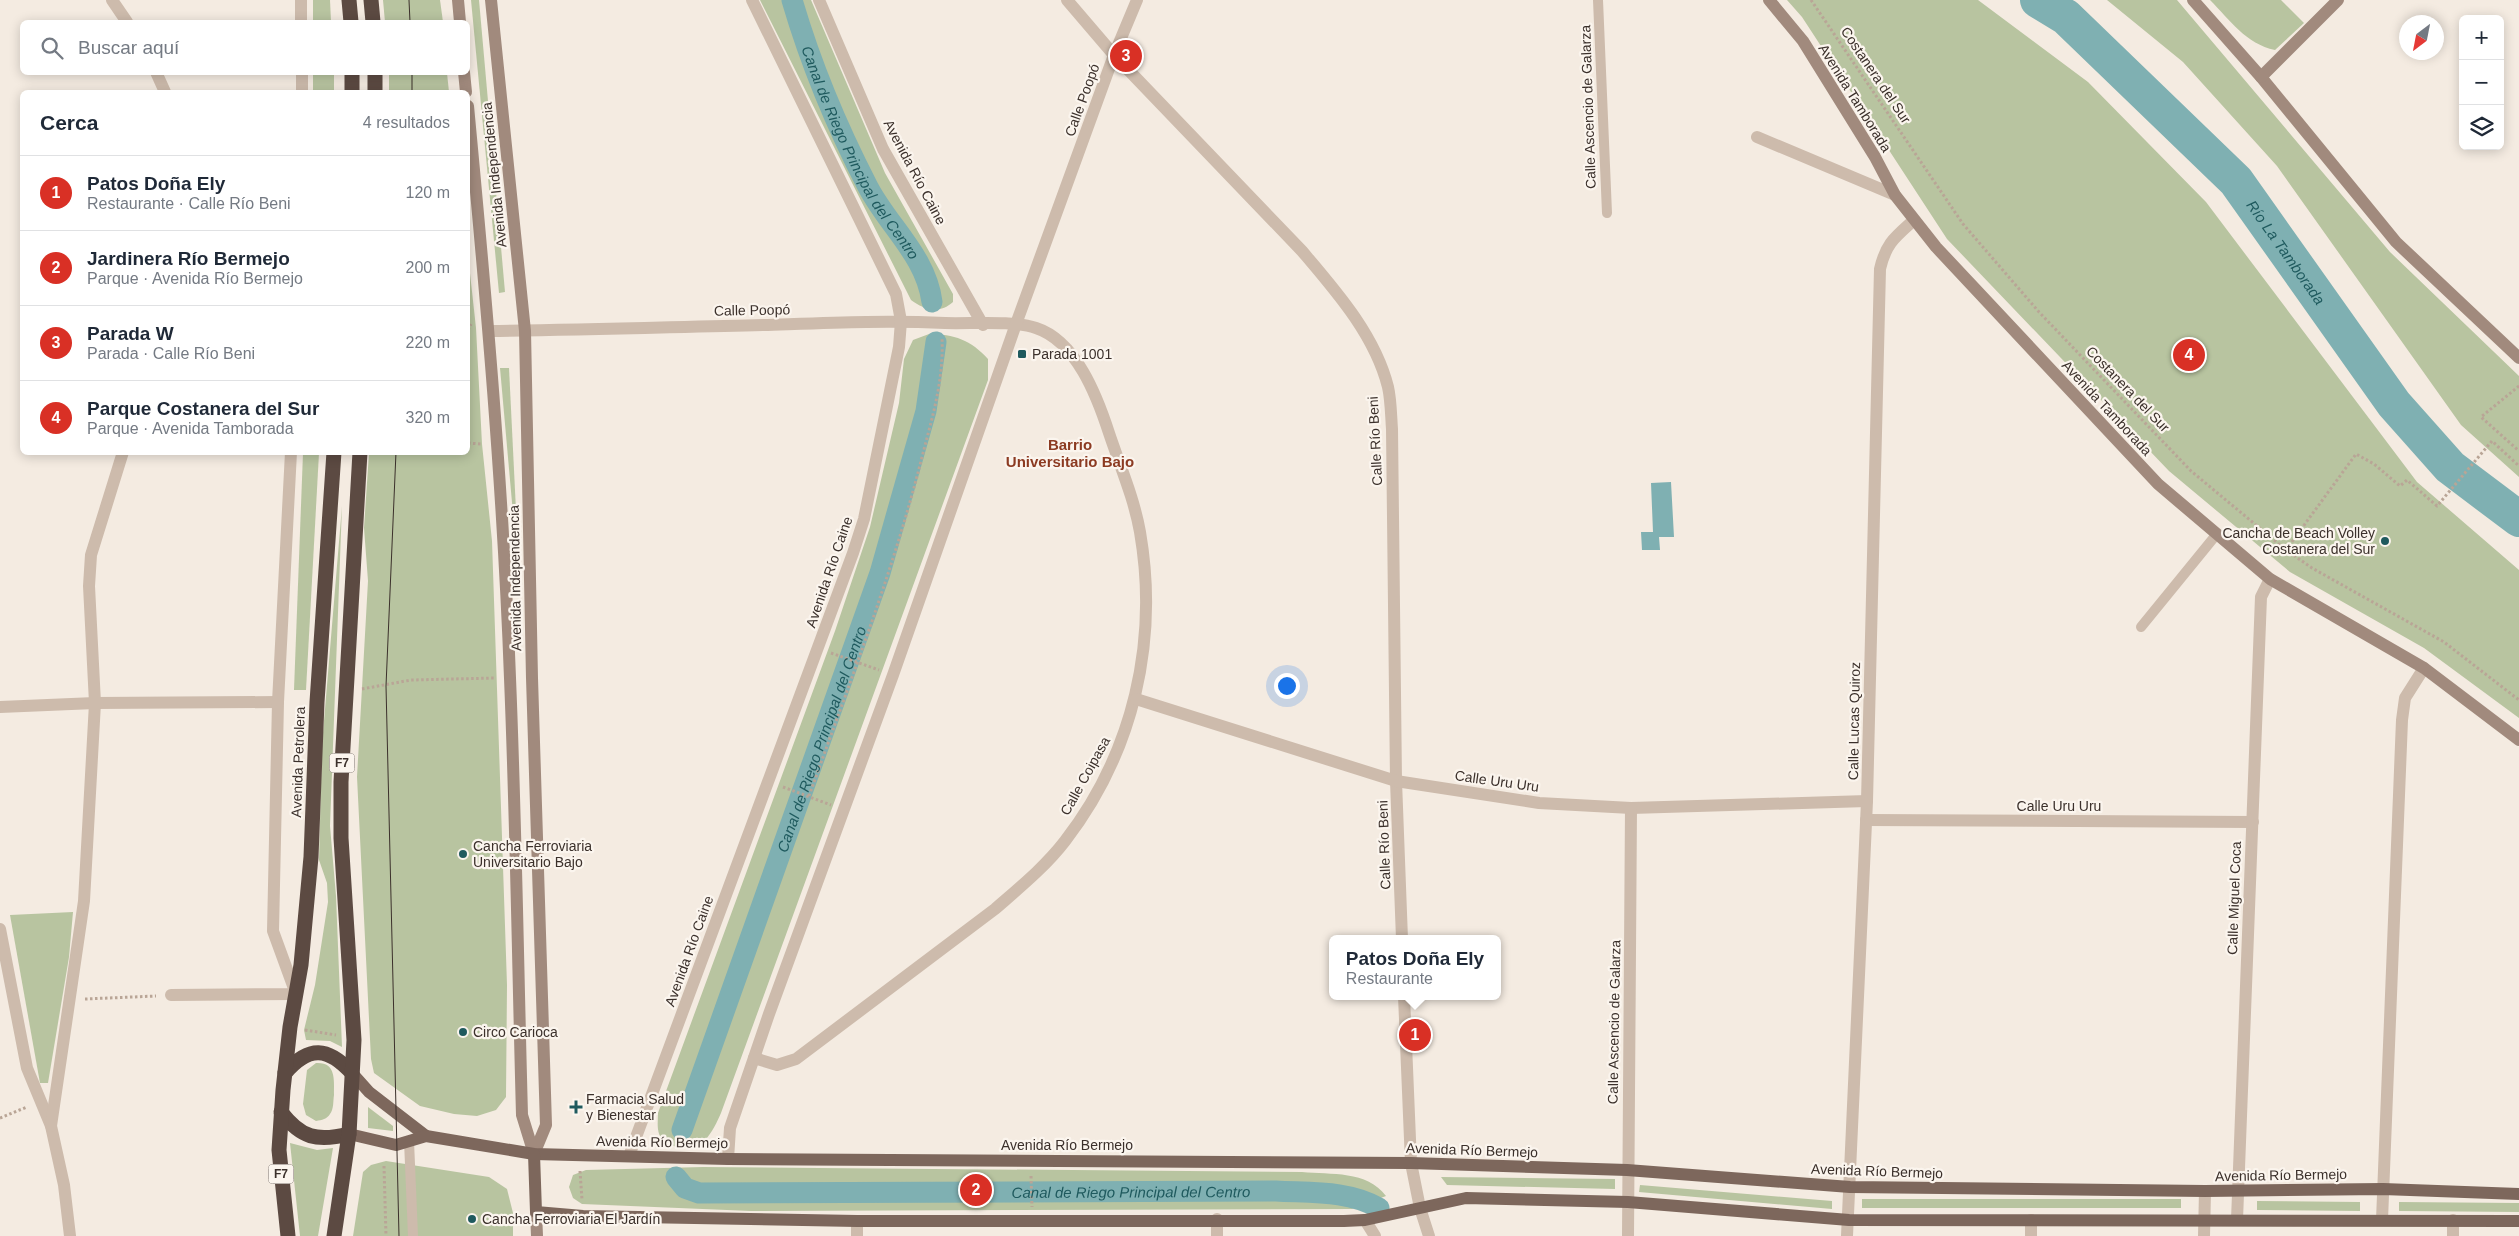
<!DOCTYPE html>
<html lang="es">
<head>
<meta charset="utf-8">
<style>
  :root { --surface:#fff; --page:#f6f6f7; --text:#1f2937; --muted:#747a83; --line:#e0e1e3; --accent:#d93025 }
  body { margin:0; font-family:Helvetica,sans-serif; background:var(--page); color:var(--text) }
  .controls { position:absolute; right:15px; top:15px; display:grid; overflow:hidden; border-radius:8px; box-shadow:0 2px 12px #0003 }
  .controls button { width:45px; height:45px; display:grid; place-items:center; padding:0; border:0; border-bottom:1px solid var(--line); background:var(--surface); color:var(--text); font:25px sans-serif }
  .compass { position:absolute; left:2399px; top:15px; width:45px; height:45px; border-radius:50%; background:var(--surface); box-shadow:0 2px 12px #0003; rotate:212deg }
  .you { position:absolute; left:1286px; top:685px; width:18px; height:18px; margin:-12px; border:4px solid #fff; border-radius:50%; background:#1a73e8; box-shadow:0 0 0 8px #1a73e833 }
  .badge { display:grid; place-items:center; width:32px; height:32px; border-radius:50%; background:var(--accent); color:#fff; font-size:16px; font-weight:700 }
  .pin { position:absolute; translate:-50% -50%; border:2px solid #fff; box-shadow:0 1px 5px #0006 }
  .popup { position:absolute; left:1329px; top:935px; width:172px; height:65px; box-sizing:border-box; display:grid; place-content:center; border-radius:8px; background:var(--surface); filter:drop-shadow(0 1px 4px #0005); font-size:16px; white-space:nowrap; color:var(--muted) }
  .popup b { font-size:19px; color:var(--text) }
  .popup::after { content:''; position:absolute; left:50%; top:100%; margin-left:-10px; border:10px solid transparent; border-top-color:var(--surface) }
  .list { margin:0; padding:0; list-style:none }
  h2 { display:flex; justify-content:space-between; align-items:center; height:65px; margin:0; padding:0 20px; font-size:21px }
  h2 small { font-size:16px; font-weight:400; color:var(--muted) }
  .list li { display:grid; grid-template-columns:32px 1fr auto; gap:15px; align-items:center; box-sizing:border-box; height:75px; padding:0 20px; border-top:1px solid var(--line) }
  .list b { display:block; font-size:19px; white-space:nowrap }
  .list p { margin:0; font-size:16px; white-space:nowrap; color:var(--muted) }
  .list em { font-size:16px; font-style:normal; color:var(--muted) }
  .icon { flex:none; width:28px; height:28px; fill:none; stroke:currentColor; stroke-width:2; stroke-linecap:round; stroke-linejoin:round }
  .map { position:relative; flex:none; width:2519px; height:1236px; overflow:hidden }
  .search { position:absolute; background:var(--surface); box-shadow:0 2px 12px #0003; left:20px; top:20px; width:450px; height:55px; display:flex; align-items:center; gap:12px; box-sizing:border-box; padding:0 18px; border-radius:8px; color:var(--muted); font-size:19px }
  .panel { position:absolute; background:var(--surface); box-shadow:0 2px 12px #0003; left:20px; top:90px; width:450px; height:365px; border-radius:8px }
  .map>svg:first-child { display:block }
  .green { fill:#b8c4a0 }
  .water { fill:#7fb0b2 }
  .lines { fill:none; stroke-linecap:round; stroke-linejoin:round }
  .canal { stroke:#7fb0b2; stroke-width:21 }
  .river { stroke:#7fb0b2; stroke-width:36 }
  .path { stroke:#b9a596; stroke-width:3; stroke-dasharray:2.5 2.5; stroke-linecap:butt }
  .lane { stroke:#cdbbac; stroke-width:10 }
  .street { stroke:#cdbbac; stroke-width:12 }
  .secondary { stroke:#a18a7d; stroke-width:12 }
  .primary { stroke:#7d675c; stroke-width:12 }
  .highway { stroke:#5c4a42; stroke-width:15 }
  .tram { stroke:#3b302b; stroke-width:1 }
  .poi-dot { fill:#1f5a5e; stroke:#fbf5ee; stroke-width:2 }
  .labels { text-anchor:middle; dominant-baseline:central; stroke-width:4.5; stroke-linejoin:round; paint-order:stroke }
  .shield { fill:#fbf5ee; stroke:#756b66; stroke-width:1 }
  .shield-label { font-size:12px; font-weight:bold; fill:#3b302b }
  .street-label { font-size:14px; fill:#3b302b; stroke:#fbf5ee }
  .poi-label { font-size:14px; fill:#3b302b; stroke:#fbf5ee; text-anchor:start }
  .water-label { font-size:15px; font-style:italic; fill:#1f5a5e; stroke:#fbf5ee }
  .neighbourhood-label { font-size:15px; font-weight:bold; fill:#8c3b22; stroke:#fbf5ee }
</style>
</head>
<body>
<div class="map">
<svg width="2519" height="1236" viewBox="0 0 2519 1236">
  <rect width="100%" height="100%" fill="#f4ebe1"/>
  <g class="green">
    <path d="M 313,0 L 330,0 L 331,22 L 313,22 Z"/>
    <path d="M 383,0 L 440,0 L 443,22 L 385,22 Z"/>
    <path d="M 471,0 L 479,0 L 505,292 L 499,293 Z"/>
    <path d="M 760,0 L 811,0 L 885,173 L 953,294 L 953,302 C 940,314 924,310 911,300 Z"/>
    <path d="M 1787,0 L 1978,0 L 2088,82 L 2206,202 L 2417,482 L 2519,570 L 2519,718 L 2424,648 L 2290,572 L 2169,471 L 1947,239 L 1802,17 Z"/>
    <path d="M 2107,0 L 2177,0 L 2390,252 L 2519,376 L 2519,477 L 2461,425 L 2277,166 L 2183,62 Z"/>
    <path d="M 2210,0 L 2281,0 L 2304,23 L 2275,50 C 2246,44 2230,20 2210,0 Z"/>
    <rect x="313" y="73" width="21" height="19"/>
    <path d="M 389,73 L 447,73 L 449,92 L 389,92 Z"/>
    <path d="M 468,255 L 476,328 L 482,444 L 492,541 L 507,985 L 506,1097 L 496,1110 L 477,1116 L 454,1114 L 420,1106 L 374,1073 L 371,1059 L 357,777 L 368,581 L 364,528 L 369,453 L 468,452 Z"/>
    <path d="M 929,334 C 954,334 971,340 988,359 L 988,380 L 721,1113 C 717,1122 712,1133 705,1140 C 695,1150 671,1150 662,1139 C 656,1132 658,1121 658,1113 L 835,631 L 870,527 L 899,403 L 904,359 L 913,340 Z"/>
    <path d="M 500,368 L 509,368 L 520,592 Z"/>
    <path d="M 303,453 L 319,453 L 306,690 L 294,690 Z"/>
    <path d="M 342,506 L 330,826 L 336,896 L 342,1047 L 330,1041 L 306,1040 L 304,1030 L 315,985 L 328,902 L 327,883 L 319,860 L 322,745 Z"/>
    <path d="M 73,912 L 69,957 L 48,1083 L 40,1083 L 10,915 Z"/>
    <path d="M 316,1063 C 336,1062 334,1079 334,1095 C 333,1101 334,1109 330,1114 C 327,1119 322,1120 316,1121 L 306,1115 L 303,1104 L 307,1070 Z"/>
    <path d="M 368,1107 L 393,1126 L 393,1131 L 368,1128 Z"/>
    <path d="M 290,1143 L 317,1150 L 333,1148 L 318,1236 L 300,1236 Z"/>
    <path d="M 386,1161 L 489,1177 L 507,1189 L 513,1213 L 513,1236 L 353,1236 L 363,1172 L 371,1165 Z"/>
    <path d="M 703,1167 L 1302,1172 C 1331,1175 1367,1170 1386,1196 L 1352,1209 L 751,1211 L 582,1204 L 573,1198 L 569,1187 L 573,1175 L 586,1170 Z"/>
    <path d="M 1441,1177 L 1615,1179 L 1615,1189 L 1447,1185 Z"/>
    <path d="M 1640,1185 L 1832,1201 L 1832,1209 L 1639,1192 Z"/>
    <rect x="1862" y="1199" width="319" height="9"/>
    <path d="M 2257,1201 L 2360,1202 L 2360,1211 L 2257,1210 Z"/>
    <path d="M 2399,1202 L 2519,1203 L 2519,1212 L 2399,1211 Z"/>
  </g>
  <path class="water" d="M 1671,482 L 1674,537 L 1659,537 L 1660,550 L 1642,550 L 1641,532 L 1653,532 L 1651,483 Z"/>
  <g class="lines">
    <g class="canal">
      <path id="s1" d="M 792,0 C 811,65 837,127 868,187 C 889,227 926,256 932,302"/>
      <path id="s2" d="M 682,1130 L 880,573 L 926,411 L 936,342"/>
      <path id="s3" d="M 676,1177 L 685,1188 L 699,1193 L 1276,1191 C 1310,1193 1348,1190 1379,1208"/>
    </g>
    <path class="river" id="s4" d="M 2038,0 L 2066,17 L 2236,181 L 2394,404 L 2450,467 L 2519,519"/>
    <g class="path">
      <path d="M 1811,0 L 1963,224 L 2039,312 L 2191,471 L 2286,550 L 2312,568 L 2444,642 L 2519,700"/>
      <path d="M 468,330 L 471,324"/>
      <path d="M 2519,386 L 2481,417 L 2519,451"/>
      <path d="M 468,443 L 481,444"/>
      <path d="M 2286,550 L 2356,454 L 2374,464 L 2400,486 L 2407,480 L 2437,506 L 2492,441 L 2519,466"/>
      <path d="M 831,653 L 879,670"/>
      <path d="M 362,689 L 411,680 L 495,678"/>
      <path d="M 783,787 L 831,805"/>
      <path d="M 809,796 C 848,687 891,578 920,465 C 931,421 944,383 942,338"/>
      <path d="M 85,999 L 156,996"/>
      <path d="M 305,1030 L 336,1035"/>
      <path d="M 0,1118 L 27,1107"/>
      <path d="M 384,1166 L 386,1236"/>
      <path d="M 580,1171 L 582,1200"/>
      <path d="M 1031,1176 L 1032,1207"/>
    </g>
    <g class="lane">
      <path d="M 1598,0 L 1607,213"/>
      <path d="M 2141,627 L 2216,535"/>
      <path d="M 409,1141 L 413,1236"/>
    </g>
    <g class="street">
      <path d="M 112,0 L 127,22"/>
      <path d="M 301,0 L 301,22"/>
      <path d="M 819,0 L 883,149 L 983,325"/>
      <path d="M 1067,0 L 1114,55 L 1302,251 C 1336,291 1375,335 1388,387 C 1391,400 1391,416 1392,429 L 1396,781 L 1402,939"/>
      <path d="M 156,72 L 165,92"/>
      <path d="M 302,72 L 302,92"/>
      <path d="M 1757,137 L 1895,195"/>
      <path d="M 489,331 C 580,330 671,327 763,325 C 823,323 884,320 945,323 C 970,324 1013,320 1036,328 C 1076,341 1097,396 1109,433 C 1120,466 1134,498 1140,532 C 1159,642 1133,753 1065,841 C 1045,867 1019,888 995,909 L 796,1059 L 777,1065 L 754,1058"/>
      <path d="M 1136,699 L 1396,781 L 1539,803 L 1631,808 L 1867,801"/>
      <path d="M 0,707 L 95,703 L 278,702"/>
      <path d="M 1866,820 L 2253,822"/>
      <path d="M 0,929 L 27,1068 L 51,1126 L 64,1185 L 70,1236"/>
      <path d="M 171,995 L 296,994 L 273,931 L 278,702 L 291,452"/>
      <path d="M 1404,996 L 1411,1163 L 1420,1208 L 1429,1236"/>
      <path d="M 51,1126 L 84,901 L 95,703 L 89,586 L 91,555 L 123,452"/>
      <path d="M 629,1156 L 853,553 L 864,519 L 899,347 L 901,321 L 896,294 L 752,0"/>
      <path d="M 728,1159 L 730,1128 L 769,1014 L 893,675 L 1016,324 L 1114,55 L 1137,0"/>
      <path d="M 1365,1220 L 1375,1236"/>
      <path d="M 2031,1220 L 2031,1236"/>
      <path d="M 2237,1220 L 2261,597 L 2270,579"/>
      <path d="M 2382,1220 L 2402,720 L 2405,698 L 2424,668"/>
      <path d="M 2453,1220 L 2453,1236"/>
      <path d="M 857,1236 L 857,1221"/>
      <path d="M 1217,1236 L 1217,1219"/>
      <path d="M 1628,1236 L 1631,808"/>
      <path d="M 1847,1236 L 1867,801 L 1880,269 C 1886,243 1895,237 1914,220"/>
      <path d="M 2204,1236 L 2205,1191"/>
    </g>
    <g class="secondary">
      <path d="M 458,0 L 460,22"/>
      <path d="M 491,0 L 525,331 L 532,678 L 546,1125 L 534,1154"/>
      <path d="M 1769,0 L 1803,41 L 1875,157 L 1895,195 L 1936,247 L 2158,484 L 2270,579 L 2424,668 L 2519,740"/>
      <path d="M 2193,0 L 2261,77 L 2396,242 L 2519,358"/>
      <path d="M 464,72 L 466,92"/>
      <path d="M 2261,77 L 2338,0"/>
      <path d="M 468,106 C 486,296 503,487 510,678 C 516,824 518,970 522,1115 L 534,1154"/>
      <path d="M 536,1212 L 537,1236"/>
    </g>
    <g class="primary">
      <path d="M 352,1073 L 369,1092 L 426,1136"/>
      <path d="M 349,1134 L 396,1145 L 426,1136 L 534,1154 L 728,1159 L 1411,1163 L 1627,1170 L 1850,1187 L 2205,1191 L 2383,1189 L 2519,1194"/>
      <path d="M 534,1154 L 536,1212 L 583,1216 L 857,1221 L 1344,1221 L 1365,1220 L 1466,1198 L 1628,1202 L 1849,1220 L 2519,1221"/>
    </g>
    <g class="highway">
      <path d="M 349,0 L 351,22"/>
      <path d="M 371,0 L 373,22"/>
      <path d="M 352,72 L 352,92"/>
      <path d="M 375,72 L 375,92"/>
      <path d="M 285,1073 C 309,1045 328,1047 352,1073"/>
      <path d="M 281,1112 C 301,1138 317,1142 349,1134"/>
      <path d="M 288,1236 L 279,1150 L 283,1090 L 290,1027 L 301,965 L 311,857 L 317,702 L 334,452"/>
      <path d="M 334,1236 L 349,1134 L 354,1040 L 341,838 L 341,782 L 360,452"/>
    </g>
    <g class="tram">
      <path d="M 409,0 L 410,22"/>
      <path d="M 412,92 L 412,72"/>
      <path d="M 396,452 L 386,686 L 399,1236"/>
    </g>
  </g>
  <g class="poi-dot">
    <rect x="1017" y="349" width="10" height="10" rx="2.5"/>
    <circle cx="2385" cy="541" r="5"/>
    <circle cx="463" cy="854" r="5"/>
    <circle cx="463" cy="1032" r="5"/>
    <path d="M573.5 1099.5h5v5h5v5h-5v5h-5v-5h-5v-5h5z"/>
    <circle cx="472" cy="1219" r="5"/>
  </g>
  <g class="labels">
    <g class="shield">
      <rect x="329.5" y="753.5" width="25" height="19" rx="4"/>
      <rect x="268.5" y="1164.5" width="25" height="19" rx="4"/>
    </g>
    <g class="shield-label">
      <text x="342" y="763">F7</text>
      <text x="281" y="1174">F7</text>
    </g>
    <g class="street-label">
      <text transform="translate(1876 75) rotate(56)">Costanera del Sur</text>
      <text transform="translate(1855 98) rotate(58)">Avenida Tamborada</text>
      <text transform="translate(1082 100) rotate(-70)">Calle Poopó</text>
      <text transform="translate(1588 107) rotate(-92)">Calle Ascencio de Galarza</text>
      <text transform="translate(915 172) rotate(62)">Avenida Río Caine</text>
      <text transform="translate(494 175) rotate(-96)">Avenida Independencia</text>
      <text transform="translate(752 310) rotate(-1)">Calle Poopó</text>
      <text transform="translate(2128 389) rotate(46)">Costanera del Sur</text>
      <text transform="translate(2107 408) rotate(47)">Avenida Tamborada</text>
      <text transform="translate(1375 441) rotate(-93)">Calle Río Beni</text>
      <text transform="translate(829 572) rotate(-71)">Avenida Río Caine</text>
      <text transform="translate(515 578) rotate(-91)">Avenida Independencia</text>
      <text transform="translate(1854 721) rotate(-89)">Calle Lucas Quiroz</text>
      <text transform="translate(298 762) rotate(-88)">Avenida Petrolera</text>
      <text transform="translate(1085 776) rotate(-61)">Calle Coipasa</text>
      <text transform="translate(1497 781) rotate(8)">Calle Uru Uru</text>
      <text x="2059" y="806">Calle Uru Uru</text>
      <text transform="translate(1384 845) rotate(-92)">Calle Río Beni</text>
      <text transform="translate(2234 898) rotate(-88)">Calle Miguel Coca</text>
      <text transform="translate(689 951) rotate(-70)">Avenida Río Caine</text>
      <text transform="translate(1614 1022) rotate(-89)">Calle Ascencio de Galarza</text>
      <text transform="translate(662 1142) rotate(1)">Avenida Río Bermejo</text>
      <text x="1067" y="1145">Avenida Río Bermejo</text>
      <text transform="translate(1472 1150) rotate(2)">Avenida Río Bermejo</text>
      <text transform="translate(1877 1171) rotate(2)">Avenida Río Bermejo</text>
      <text transform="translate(2281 1175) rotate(-1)">Avenida Río Bermejo</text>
    </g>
    <g class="poi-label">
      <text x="1032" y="354">Parada 1001</text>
      <text x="2375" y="533" text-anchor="end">Cancha de Beach Volley<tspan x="2375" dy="16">Costanera del Sur</tspan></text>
      <text x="473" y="846">Cancha Ferroviaria<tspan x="473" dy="16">Universitario Bajo</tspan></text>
      <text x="473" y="1032">Circo Carioca</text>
      <text x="586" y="1099">Farmacia Salud<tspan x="586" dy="16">y Bienestar</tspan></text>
      <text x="482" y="1219">Cancha Ferroviaria El Jardín</text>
    </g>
    <g class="water-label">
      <text stroke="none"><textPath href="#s1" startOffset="168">Canal de Riego Principal del Centro</textPath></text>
      <text stroke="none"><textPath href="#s4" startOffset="356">Río La Tamborada</textPath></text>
      <text stroke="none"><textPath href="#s2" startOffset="415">Canal de Riego Principal del Centro</textPath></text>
      <text stroke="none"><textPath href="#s3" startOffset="461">Canal de Riego Principal del Centro</textPath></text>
    </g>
    <g class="neighbourhood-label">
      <text x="1070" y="444">Barrio<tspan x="1070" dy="17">Universitario Bajo</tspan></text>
    </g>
  </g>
</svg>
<div class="controls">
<button>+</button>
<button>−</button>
<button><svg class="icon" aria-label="layers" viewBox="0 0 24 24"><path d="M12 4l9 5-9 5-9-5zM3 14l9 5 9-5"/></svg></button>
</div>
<svg class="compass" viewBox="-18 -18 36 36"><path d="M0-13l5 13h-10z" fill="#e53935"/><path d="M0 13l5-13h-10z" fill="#747a83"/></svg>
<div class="you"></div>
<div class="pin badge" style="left:1415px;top:1035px">1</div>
<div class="popup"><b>Patos Doña Ely</b>Restaurante</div>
<div class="pin badge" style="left:976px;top:1190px">2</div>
<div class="pin badge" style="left:1126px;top:56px">3</div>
<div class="pin badge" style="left:2189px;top:355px">4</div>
<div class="search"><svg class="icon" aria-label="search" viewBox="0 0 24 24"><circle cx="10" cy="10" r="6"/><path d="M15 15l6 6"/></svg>Buscar aquí</div>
<section class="panel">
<h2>Cerca<small>4 resultados</small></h2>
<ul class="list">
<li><span class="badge">1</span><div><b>Patos Doña Ely</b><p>Restaurante · Calle Río Beni</p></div><em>120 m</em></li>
<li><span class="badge">2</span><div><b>Jardinera Río Bermejo</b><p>Parque · Avenida Río Bermejo</p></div><em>200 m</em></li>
<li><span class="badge">3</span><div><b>Parada W</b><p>Parada · Calle Río Beni</p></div><em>220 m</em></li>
<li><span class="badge">4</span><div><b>Parque Costanera del Sur</b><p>Parque · Avenida Tamborada</p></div><em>320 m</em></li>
</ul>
</section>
</div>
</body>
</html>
